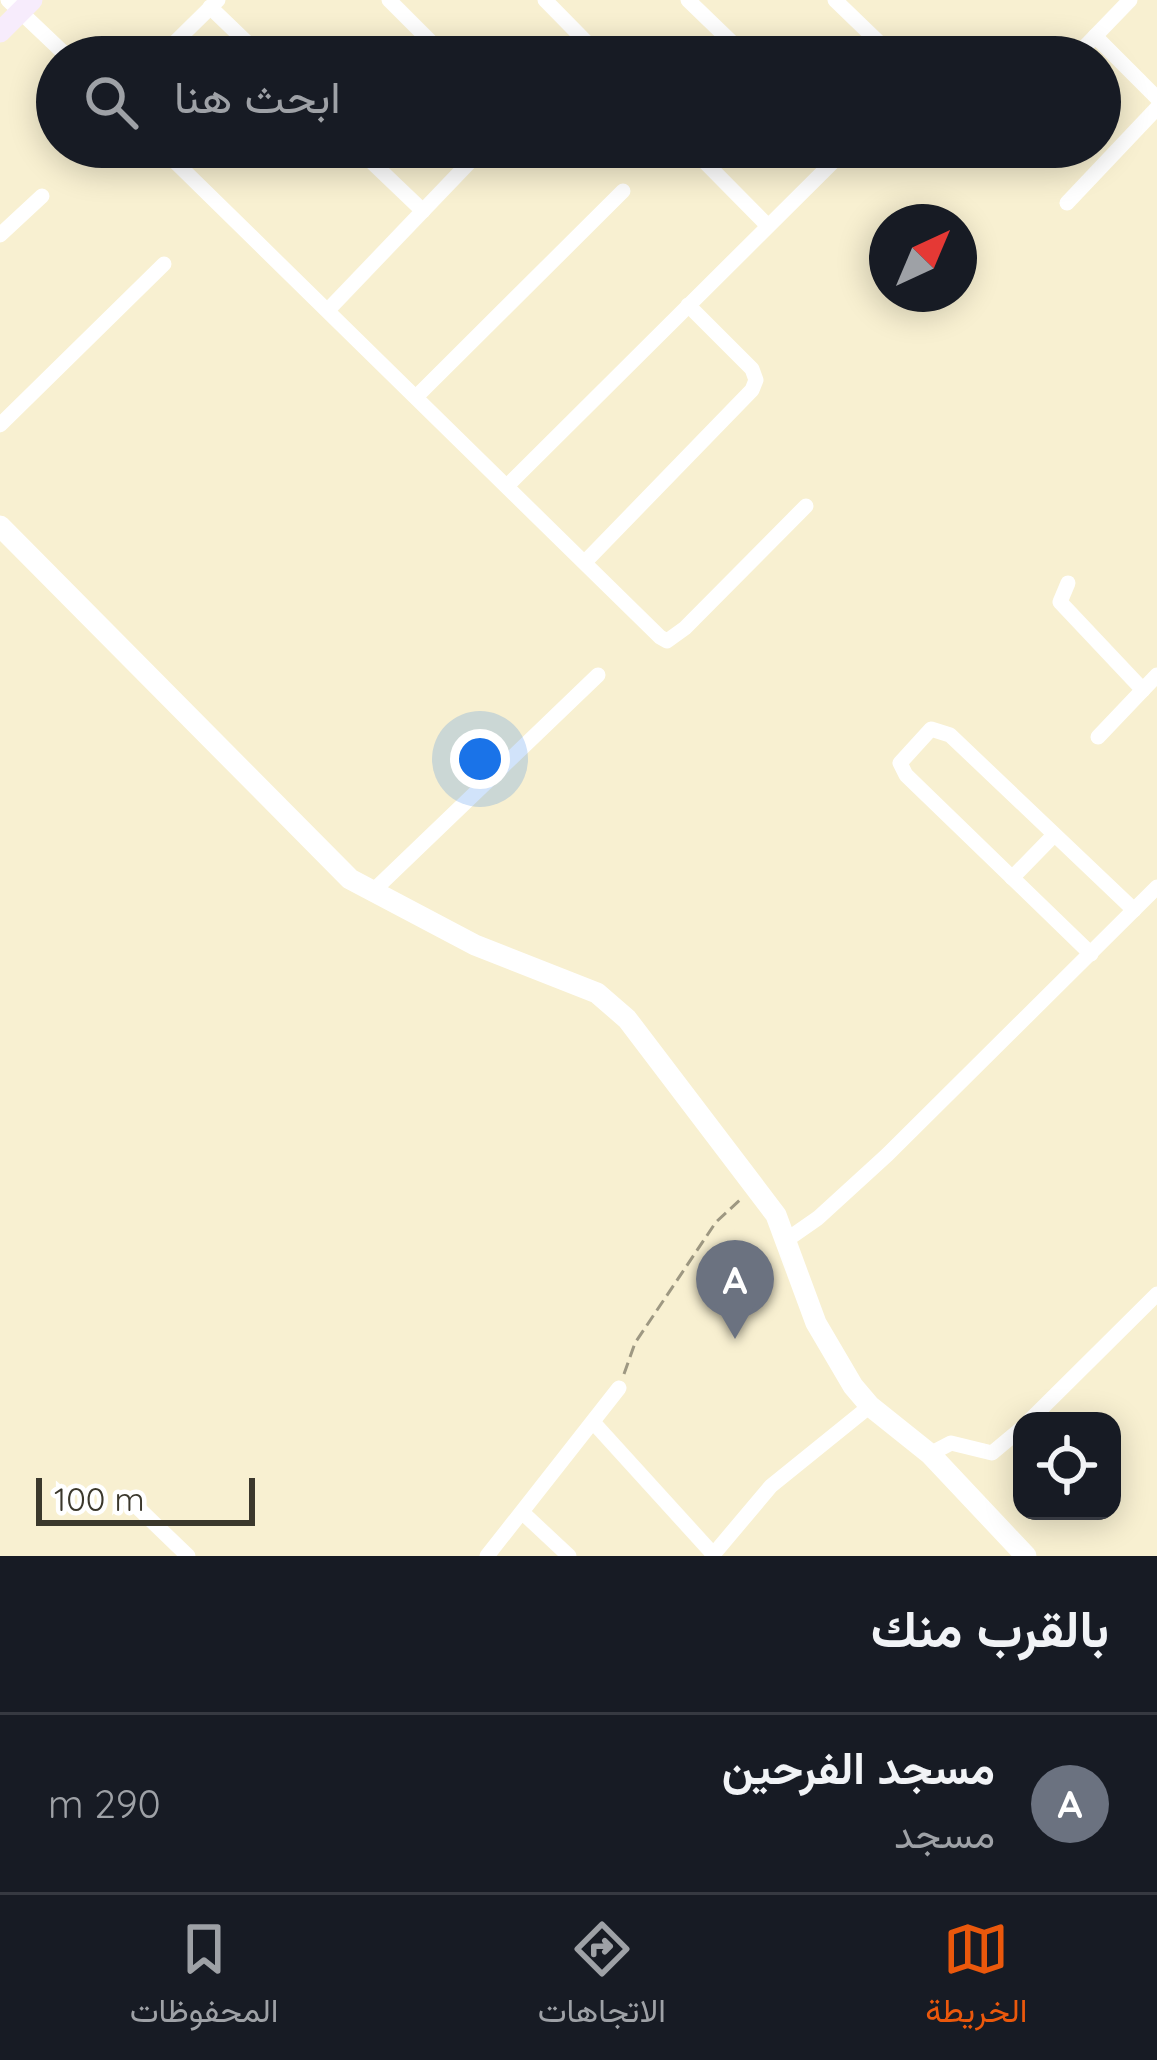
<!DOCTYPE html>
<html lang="ar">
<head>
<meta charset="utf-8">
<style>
  :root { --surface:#171b24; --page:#242831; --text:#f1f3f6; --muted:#9ea1a6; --line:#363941; --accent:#ea580c }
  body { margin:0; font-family:Quicksand,Vazirmatn,sans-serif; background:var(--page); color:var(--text); direction:rtl }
  .controls { position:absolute; right:36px; bottom:36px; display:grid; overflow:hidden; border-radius:24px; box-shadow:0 6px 30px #0003 }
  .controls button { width:108px; height:108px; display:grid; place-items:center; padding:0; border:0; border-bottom:3px solid var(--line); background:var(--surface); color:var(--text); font:60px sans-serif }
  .compass { position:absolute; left:869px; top:204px; width:108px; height:108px; border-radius:50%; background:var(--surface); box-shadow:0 6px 30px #0003; rotate:44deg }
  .scale { position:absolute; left:36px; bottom:30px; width:219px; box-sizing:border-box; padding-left:12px; border:6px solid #3b382c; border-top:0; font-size:33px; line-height:42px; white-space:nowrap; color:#3b382c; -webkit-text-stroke:9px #fff; paint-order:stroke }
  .you { position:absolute; left:480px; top:759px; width:42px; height:42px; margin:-30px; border:9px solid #fff; border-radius:50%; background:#1a73e8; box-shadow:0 0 0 18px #1a73e833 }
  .badge { display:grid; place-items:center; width:78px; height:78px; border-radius:50%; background:var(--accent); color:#fff; font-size:39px; font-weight:700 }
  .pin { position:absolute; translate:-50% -99px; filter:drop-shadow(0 3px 6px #0008) }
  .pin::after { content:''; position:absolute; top:63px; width:42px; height:36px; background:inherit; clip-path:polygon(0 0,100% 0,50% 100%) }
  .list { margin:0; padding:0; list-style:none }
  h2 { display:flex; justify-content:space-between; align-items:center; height:156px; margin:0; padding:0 48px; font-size:51px }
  h2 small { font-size:39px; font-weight:400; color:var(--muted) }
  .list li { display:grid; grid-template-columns:78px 1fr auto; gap:36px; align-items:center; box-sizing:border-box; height:180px; padding:0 48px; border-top:3px solid var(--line) }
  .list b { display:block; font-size:45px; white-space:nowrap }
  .list p { margin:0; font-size:39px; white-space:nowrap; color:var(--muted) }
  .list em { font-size:39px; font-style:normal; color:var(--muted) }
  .icon { flex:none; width:66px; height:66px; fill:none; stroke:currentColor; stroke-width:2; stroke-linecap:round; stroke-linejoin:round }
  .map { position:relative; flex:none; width:1157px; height:1556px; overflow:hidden; direction:ltr }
  .search { position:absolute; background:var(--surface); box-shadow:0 6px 30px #0003; left:36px; right:36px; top:36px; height:132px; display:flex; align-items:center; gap:30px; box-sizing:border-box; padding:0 42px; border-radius:66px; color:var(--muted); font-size:45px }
  .sheet { height:336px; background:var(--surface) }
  nav { display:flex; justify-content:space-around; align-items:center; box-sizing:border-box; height:168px; border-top:3px solid var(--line); background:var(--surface); font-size:33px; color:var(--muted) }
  nav a { display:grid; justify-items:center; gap:6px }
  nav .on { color:var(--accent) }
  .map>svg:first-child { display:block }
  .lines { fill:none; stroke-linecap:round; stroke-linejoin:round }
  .path { stroke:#9e9882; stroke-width:3; stroke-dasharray:12 6; stroke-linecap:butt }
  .minor { stroke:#fff; stroke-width:15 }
  .tertiary { stroke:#fff; stroke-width:21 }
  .secondary { stroke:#f7ecfc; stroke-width:21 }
</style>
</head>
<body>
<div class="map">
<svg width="1157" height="1556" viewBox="0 0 1157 1556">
  <rect width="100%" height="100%" fill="#f8f0d1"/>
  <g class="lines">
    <path class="path" d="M 624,1374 L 635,1343 L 716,1222 L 741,1199"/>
    <g class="minor">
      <path d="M 8,0 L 68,57"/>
      <path d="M 389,0 L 446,57"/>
      <path d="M 545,0 L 601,57"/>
      <path d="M 688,0 L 747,57"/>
      <path d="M 835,0 L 894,57"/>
      <path d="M 210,7 L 262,57"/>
      <path d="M 1095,36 L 1157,98"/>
      <path d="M 160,57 L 218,0"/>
      <path d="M 1075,57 L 1130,0"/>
      <path d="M 160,147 L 660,637 L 667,641 L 685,628 L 806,506"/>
      <path d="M 356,147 L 423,211"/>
      <path d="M 690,147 L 768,226"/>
      <path d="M 1067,203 L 1157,108"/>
      <path d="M 0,235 L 42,196"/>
      <path d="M 328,310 L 484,147"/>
      <path d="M 417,396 L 623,191"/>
      <path d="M 0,425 L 164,264"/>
      <path d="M 508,485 L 848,147"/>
      <path d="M 585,562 L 752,390 L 756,380 L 752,369 L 688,305"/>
      <path d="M 1068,583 L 1060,602 L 1143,690"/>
      <path d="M 1098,737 L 1157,675"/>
      <path d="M 1012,878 L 1054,835"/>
      <path d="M 371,893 L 598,675"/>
      <path d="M 1091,954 L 906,775 L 900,763 L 931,729 L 950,735 L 1134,910"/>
      <path d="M 785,1241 L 818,1218 L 887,1155 L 1157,887"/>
      <path d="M 1029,1421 L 1157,1294"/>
      <path d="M 593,1422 L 713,1554"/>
      <path d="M 930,1454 L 951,1443 L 992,1453 L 1022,1428"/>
      <path d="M 133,1503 L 188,1556"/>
      <path d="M 523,1513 L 569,1556"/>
      <path d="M 487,1556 L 619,1388"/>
      <path d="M 712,1556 L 771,1486 L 870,1406"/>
    </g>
    <path class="tertiary" d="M 0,526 L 350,879 L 475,945 L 597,993 L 627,1019 L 776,1215 L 816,1323 L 853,1386 L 870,1406 L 930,1454 L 1026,1556"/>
    <path class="secondary" d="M 0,32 L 32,0"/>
  </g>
</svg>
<div class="controls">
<button><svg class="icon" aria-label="locate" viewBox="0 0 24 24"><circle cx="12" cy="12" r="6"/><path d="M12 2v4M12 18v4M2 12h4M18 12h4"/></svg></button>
</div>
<svg class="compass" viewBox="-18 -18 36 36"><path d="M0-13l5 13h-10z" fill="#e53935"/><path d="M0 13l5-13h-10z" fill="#9ea1a6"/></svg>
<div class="scale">100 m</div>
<div class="you"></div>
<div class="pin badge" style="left:735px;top:1339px;background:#6b7280">A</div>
<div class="search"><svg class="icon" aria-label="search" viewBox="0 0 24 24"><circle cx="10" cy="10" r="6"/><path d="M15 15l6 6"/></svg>ابحث هنا</div>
</div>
<section class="sheet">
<h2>بالقرب منك<small></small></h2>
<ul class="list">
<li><span class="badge" style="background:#6b7280">A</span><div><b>مسجد الفرحين</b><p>مسجد</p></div><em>290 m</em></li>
</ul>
</section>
<nav>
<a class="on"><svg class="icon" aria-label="map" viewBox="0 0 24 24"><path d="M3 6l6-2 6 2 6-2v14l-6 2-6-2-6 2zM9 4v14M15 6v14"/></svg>الخريطة</a>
<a><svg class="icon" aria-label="directions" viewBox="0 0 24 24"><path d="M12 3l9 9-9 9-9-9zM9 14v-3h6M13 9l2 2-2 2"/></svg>الاتجاهات</a>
<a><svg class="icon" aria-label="saved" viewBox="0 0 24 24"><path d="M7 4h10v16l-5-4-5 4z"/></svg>المحفوظات</a>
</nav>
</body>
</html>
